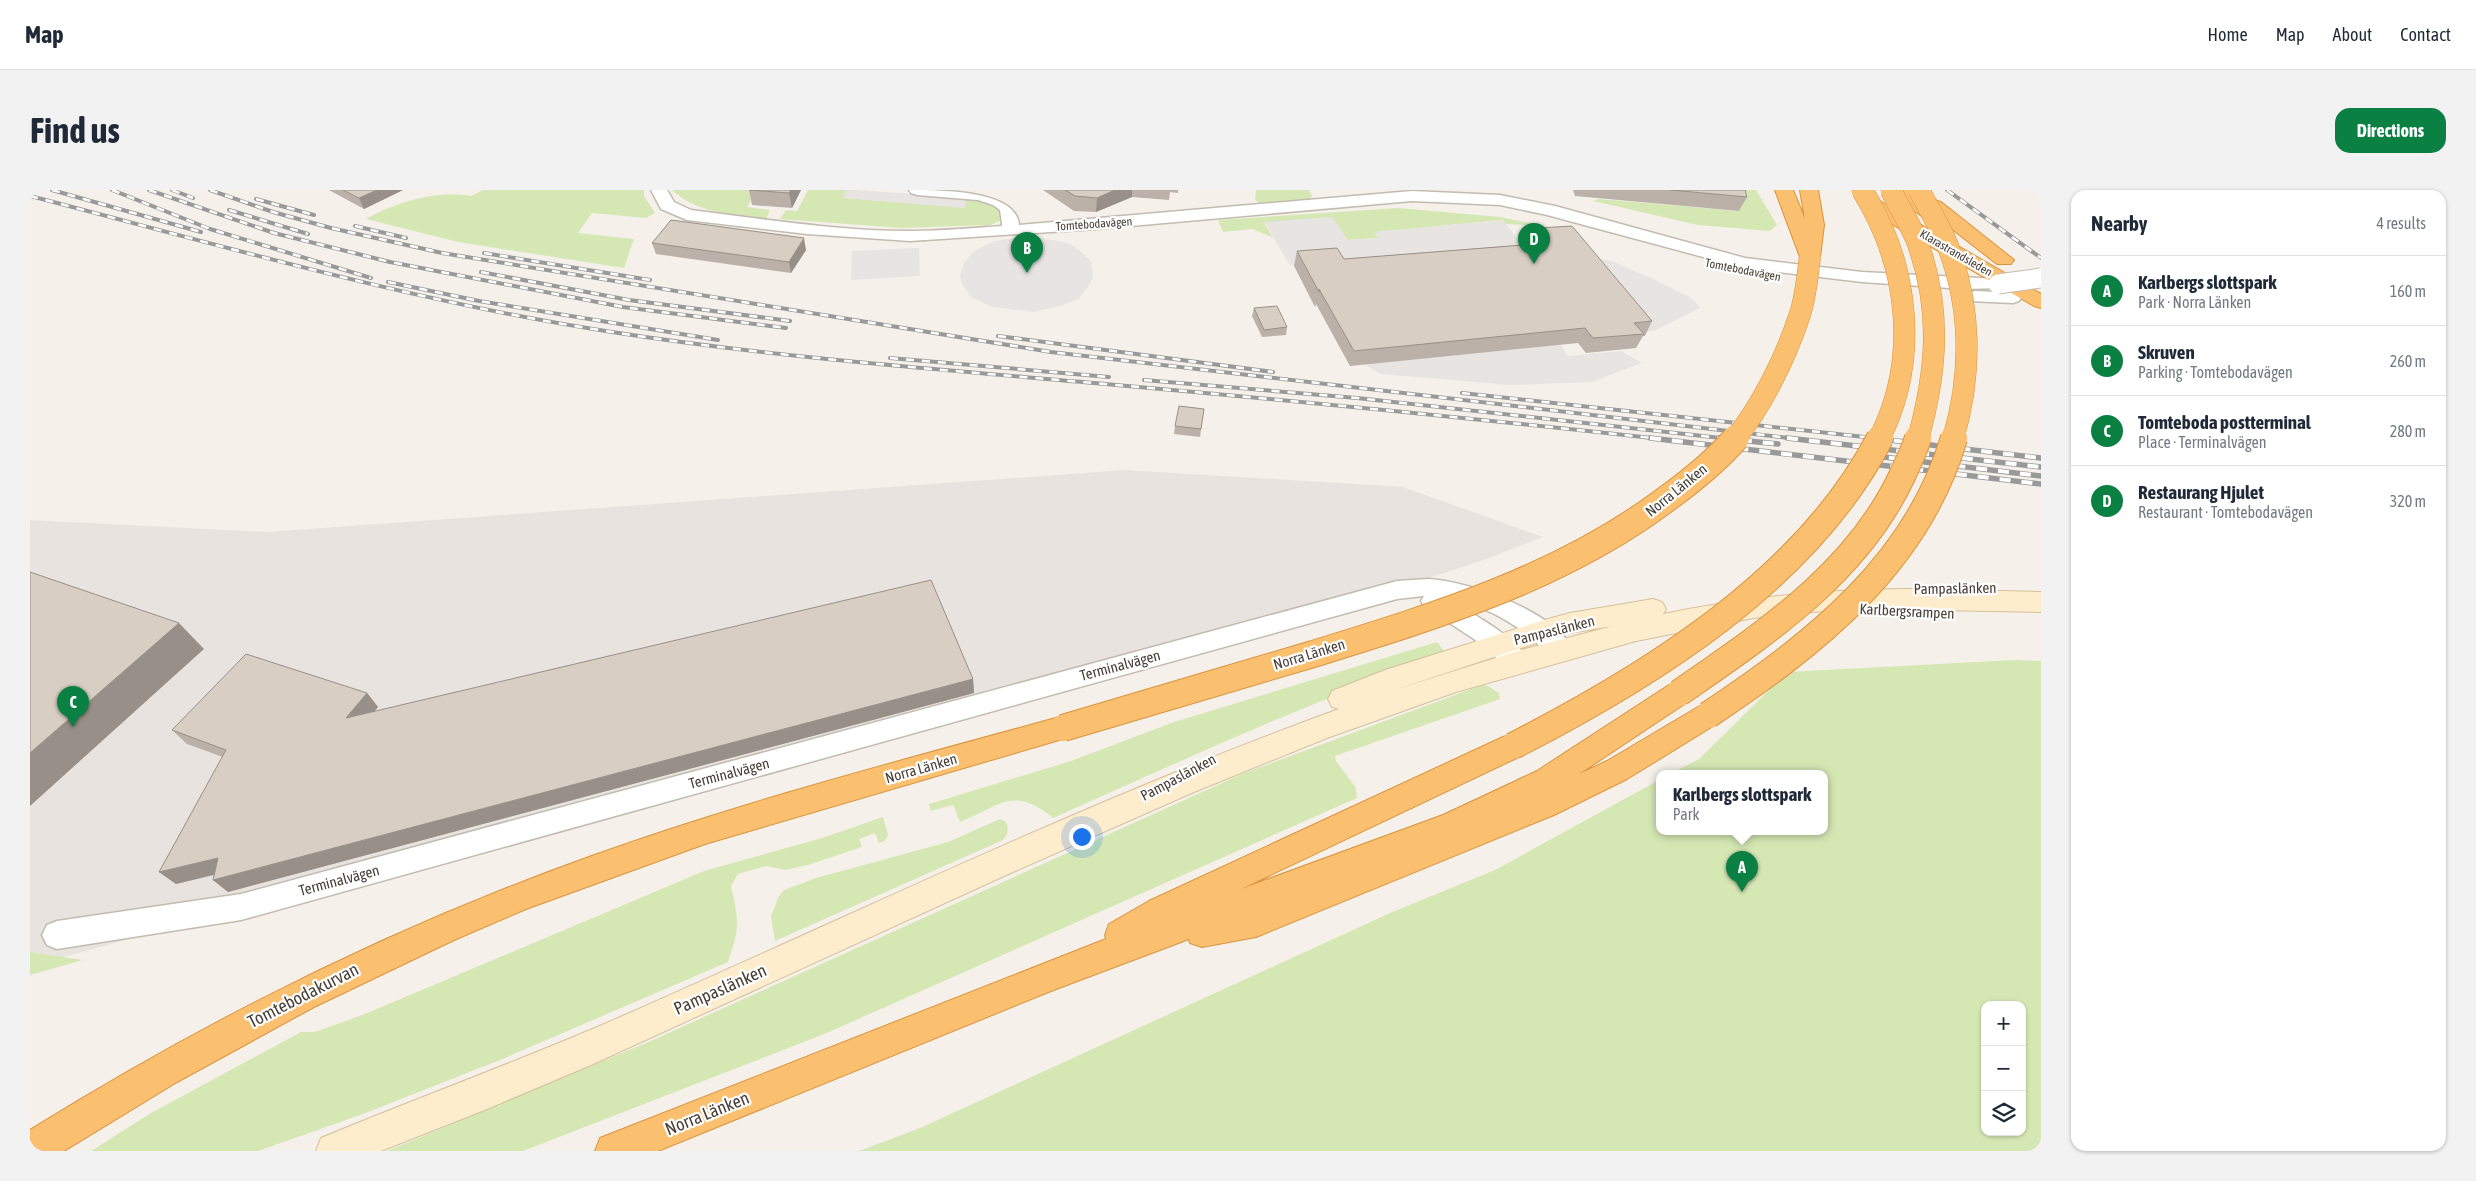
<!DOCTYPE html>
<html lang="en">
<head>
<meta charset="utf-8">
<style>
  :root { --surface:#fff; --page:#f2f2f3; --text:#1f2937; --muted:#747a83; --line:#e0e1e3; --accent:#0b8043 }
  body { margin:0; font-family:"Asap Condensed",sans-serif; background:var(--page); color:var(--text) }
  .controls { position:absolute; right:15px; bottom:15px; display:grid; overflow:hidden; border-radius:10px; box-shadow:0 1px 4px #0004 }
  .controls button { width:45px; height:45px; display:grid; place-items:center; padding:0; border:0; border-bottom:1px solid var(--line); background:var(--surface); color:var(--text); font:25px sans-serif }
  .you { position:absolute; left:1051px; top:646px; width:18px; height:18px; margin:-12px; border:4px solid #fff; border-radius:50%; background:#1a73e8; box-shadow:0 0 0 8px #1a73e833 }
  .badge { display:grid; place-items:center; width:32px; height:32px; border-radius:50%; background:var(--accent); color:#fff; font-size:16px; font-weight:700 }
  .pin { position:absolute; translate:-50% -41px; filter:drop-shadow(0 1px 2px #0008) }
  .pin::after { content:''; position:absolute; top:26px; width:18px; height:15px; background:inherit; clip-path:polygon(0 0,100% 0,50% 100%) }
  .popup { position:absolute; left:1626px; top:580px; width:172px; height:65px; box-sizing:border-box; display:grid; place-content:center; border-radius:10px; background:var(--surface); filter:drop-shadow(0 1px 4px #0005); font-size:16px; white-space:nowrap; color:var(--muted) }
  .popup b { font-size:19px; color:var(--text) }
  .popup::after { content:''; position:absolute; left:50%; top:100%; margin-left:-10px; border:10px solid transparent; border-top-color:var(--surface) }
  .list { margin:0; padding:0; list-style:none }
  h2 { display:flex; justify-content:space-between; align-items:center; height:65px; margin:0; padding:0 20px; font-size:21px }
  h2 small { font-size:16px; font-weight:400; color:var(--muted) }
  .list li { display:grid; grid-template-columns:32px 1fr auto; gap:15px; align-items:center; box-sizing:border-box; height:70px; padding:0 20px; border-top:1px solid var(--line) }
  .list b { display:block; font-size:19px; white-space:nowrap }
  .list p { margin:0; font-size:16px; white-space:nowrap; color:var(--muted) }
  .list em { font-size:16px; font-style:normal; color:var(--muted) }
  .icon { flex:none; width:28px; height:28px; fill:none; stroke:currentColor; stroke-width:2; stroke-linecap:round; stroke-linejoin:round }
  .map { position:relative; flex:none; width:2011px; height:961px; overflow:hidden; border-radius:15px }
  header { display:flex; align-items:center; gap:30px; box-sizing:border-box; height:70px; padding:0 25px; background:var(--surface); border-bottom:1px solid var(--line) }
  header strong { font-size:24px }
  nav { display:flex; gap:28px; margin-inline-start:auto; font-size:18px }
  .intro { display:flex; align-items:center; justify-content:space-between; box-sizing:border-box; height:120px; padding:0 30px }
  h1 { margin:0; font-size:35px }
  .button { padding:12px 22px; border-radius:15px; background:var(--accent); color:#fff; font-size:18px; font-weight:700 }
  main { display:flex; gap:30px; padding:0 30px }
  aside { flex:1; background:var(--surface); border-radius:15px; box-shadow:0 1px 4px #0004 }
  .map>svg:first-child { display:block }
  .industrial { fill:#e8e3df }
  .green { fill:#d5e8b4; fill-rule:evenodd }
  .parking { fill:#e7e4e2 }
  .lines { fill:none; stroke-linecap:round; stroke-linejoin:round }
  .street-casing { stroke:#c3bbb0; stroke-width:3 }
  .secondary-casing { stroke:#d4bf9b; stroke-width:2 }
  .highway-casing { stroke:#db933e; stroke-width:2 }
  .street { fill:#fff; fill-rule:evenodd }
  .secondary { fill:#feedcc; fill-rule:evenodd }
  .highway { fill:#fbc06f; fill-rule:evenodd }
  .rail-far1-casing { stroke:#999; stroke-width:4 }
  .rail-casing { stroke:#999; stroke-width:5.5 }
  .rail-far1 { stroke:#fff; stroke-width:2.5; stroke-dasharray:8; stroke-linecap:butt }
  .rail { stroke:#fff; stroke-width:4; stroke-dasharray:11; stroke-linecap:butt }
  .street-bridge-casing { stroke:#c3bbb0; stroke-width:21; stroke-linecap:butt }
  .highway-bridge-far1-casing { stroke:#db933e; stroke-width:22; stroke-linecap:butt }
  .highway-bridge-casing { stroke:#db933e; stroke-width:28; stroke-linecap:butt }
  .street-bridge { stroke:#fff; stroke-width:19 }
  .highway-bridge-far1 { stroke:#fbc06f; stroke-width:21 }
  .highway-bridge { stroke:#fbc06f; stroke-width:26 }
  .wall { fill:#bbb1a8 }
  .shaded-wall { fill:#989088 }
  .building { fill:#d9cec3; stroke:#989088 }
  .labels { text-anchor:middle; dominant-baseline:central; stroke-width:4.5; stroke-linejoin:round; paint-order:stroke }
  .far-street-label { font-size:12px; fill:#494138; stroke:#fff }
  .street-label { font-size:15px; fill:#494138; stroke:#fff }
  .near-street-label { font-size:18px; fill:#494138; stroke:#fff }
</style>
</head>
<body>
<header>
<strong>Map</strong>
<nav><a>Home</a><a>Map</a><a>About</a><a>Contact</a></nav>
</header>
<div class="intro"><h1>Find us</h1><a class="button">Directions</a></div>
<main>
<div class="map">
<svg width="2011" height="961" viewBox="0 0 2011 961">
  <rect width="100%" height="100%" fill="#f5f1ea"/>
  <path class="industrial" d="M 1095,280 L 1373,297 L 1513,347 L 1459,368 L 1236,442 L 0,776 L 0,330 L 237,342 Z"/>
  <g class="green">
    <path d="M 453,0 L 614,0 L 614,6 L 625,23 L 616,28 L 562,23 L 548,43 L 604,49 L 594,78 L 428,52 L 336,29 C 366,12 406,0 441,6 Z"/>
    <path d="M 642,0 L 727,0 L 717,17 L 740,20 L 736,29 C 703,24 668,24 642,0 Z"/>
    <path d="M 778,0 L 817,0 L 814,8 L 934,17 L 937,8 C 954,10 967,13 976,28 L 961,35 L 871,38 L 750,29 L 756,20 L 767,21 Z"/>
    <path d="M 1226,0 L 1279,0 L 1282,6 L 1279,9 L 1229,13 L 1225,10 Z"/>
    <path d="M 1701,0 L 1726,0 L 1747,35 L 1740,41 L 1668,35 L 1563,11 L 1568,9 L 1709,21 Z"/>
    <path d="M 1368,18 L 1470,27 L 1514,36 L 1476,34 L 1473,30 L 1345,42 L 1348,48 L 1318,50 L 1234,33 L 1243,48 L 1223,39 L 1193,42 L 1188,30 Z"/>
    <path d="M 1407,452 L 1417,465 C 1282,510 1153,570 1023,628 C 983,595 970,616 930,632 L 923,615 L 900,621 L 899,614 L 1041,571 L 1144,532 Z"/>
    <path d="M 1984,470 L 2011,471 L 2011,961 L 829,961 L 890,938 L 1360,723 L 1465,680 L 1629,590 L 1630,641 L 1794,641 L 1794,583 L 1642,583 L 1669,569 L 1757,482 ZM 1955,815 L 1992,815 L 1992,942 L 1955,942 Z"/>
    <path d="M 1452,495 L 1458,496 L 1469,503 L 1470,509 L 1305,566 L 1306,571 L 1326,598 L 1327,608 L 792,845 L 493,961 L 357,961 L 623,850 L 1212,584 Z"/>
    <path d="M 853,627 L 858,645 L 855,651 L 849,653 L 845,643 L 829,649 L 832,657 L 778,675 L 755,680 L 736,676 L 708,684 L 701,696 C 709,731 710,738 698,772 L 470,870 L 333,924 L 228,961 L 61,961 L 121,923 L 271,842 L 285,842 L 335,824 L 674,681 L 792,648 Z"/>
    <path d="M 970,629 L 976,632 C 979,639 978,644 973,650 L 745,751 L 741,726 L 749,706 L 754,700 L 786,688 L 918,652 Z"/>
    <path d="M 0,762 L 53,770 L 0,785 Z"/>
  </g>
  <g class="parking">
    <path d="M 817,0 L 828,0 L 937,8 L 934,18 L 813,8 Z"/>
    <path d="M 1302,27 L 1318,50 L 1348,48 L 1345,42 L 1473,30 L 1495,59 L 1260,75 L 1234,32 Z"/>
    <path d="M 1002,46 L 1038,53 L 1051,61 L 1061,72 L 1063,88 L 1057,99 L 1048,109 L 1030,116 L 1004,122 L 962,117 L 941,107 L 932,94 L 930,85 L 935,71 L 946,60 L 964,51 Z"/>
    <path d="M 889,58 L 890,86 L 821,90 L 822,61 Z"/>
    <path d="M 1550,66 L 1582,71 L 1621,88 L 1663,109 L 1670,118 L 1624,141 L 1613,142 Z"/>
    <path d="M 1531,155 L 1538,166 L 1591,161 L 1612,173 L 1562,192 L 1479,195 L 1351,184 L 1334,174 Z"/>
  </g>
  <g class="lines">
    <defs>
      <g id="street">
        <path d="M 621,0 L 637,0 L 644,12 L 661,20 C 734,29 808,41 881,41 C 911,41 942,38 972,36 L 972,34 L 970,20 L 963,15 L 948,10 L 887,5 L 881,3 L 879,0 C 911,0 987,0 989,35 L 1382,1 L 1470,5 L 1525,16 L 1715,68 L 1832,82 L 1968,89 L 1974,90 L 1977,94 L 1974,98 L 1934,99 L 1832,92 L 1714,78 L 1517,25 L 1470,15 L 1382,11 L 1067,39 L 880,51 L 777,44 L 657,30 L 631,19 Z"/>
        <path d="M 1945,101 L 1989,103 L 1992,107 L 1989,111 L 1983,113 L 1939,111 L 1936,107 L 1939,103 Z"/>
        <path d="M 1398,389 C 1439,391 1523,421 1543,459 L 1540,466 C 1533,468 1528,469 1522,465 C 1512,459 1504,450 1495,443 C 1472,426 1446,413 1418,409 C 1441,423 1487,447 1499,471 L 1496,478 L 1487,481 L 1478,478 L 1444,449 L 1395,417 L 1391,411 L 1394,406 L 1367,409 L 211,730 L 27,759 L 17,755 L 12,745 L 17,735 L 27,731 L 211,704 L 1367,391 Z"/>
      </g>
      <path id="secondary" d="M 1879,399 L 2011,402 L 2011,422 L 1846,419 L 1780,422 L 1723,428 L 1606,451 L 1426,502 L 1297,548 L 1164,602 L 974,686 L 561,875 L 457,919 L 351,961 L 286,961 L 291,948 C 392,906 495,869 595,825 C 831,721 1066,607 1309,519 L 1302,517 L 1298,509 L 1302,501 L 1355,480 L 1511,431 L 1540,423 L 1623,409 L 1632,412 L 1636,419 L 1633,424 C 1715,407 1796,399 1879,399 ZM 1583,436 L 1491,460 L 1364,500 L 1513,451 L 1540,443 Z"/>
      <g id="highway">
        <path d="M 1745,0 L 1763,0 L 1775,29 L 1770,0 L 1788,0 L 1794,35 L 1790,67 L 1787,71 L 1773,71 L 1770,67 Z"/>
        <path d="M 1857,0 L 1878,0 L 1897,13 L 1904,10 L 1911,12 L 1984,70 L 1981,74 L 1967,74 L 1922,39 L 1909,39 Z"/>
        <path d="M 1841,8 L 1848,10 L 2011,104 L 2011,118 L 2004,116 L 1834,18 L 1832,14 L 1834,10 Z"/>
        <path d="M 1649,492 L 1659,495 L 1663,503 L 1659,511 L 1549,584 L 1577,571 L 1668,517 L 1678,513 L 1688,517 L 1692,525 L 1688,533 L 1597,589 L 1524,625 L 1226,747 L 1172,757 L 1160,753 L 1159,749 L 1026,799 L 628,961 L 565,961 L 570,948 L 1076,749 L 1075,745 L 1079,734 L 1119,711 L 1473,547 L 1483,544 L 1493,547 L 1497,556 L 1493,565 L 1211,699 L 1413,625 L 1507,581 L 1639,495 Z"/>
        <path d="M 1033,526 L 1043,530 L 1047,538 L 1043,546 L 675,654 L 496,719 L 424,750 L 284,817 L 147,892 L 34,961 L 0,961 L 0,940 C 177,830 363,737 559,667 C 714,611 874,570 1033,526 Z"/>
      </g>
    </defs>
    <use href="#street" class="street-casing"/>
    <use href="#secondary" class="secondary-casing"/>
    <use href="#highway" class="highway-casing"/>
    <use href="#street" class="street"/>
    <use href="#secondary" class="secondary"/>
    <use href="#highway" class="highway"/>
    <defs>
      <g id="rail-far1">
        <path d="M 22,0 L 171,42"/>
        <path d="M 82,0 L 180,39 L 341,88"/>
        <path d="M 119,0 L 244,43 L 360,72 L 593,117 L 756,138"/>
        <path d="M 142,0 L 163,8"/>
        <path d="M 180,0 L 243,22 L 301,38 L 412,63 L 1021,162 L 1768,249"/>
        <path d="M 1917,0 L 2011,68"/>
        <path d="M 0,6 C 193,56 385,112 582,142 C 749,168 917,180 1086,195 C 1268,211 1449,229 1631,249"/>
        <path d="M 226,9 L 284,25"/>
        <path d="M 199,20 L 278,44"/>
        <path d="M 325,36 L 376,48"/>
        <path d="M 454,63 L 620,90"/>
        <path d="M 451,82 L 599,110 L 760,131"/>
        <path d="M 358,92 L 449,111 L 688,150"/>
        <path d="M 968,146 L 1243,182"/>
        <path d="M 860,168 L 1079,187"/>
        <path d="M 1114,190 L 1327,208 L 1700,249"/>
        <path d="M 1432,203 L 1853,249"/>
      </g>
      <g id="rail">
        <path d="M 1620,248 L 2011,294"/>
        <path d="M 1689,248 L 1748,254"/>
        <path d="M 1757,248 L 2011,277"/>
        <path d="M 1842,248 L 2011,268"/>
        <path d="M 1837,265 L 2011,286"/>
      </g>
    </defs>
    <use href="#rail-far1" class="rail-far1-casing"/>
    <use href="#rail" class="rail-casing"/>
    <use href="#rail-far1" class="rail-far1"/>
    <use href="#rail" class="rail"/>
    <defs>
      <path id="street-bridge" d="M 1968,94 L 2011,88"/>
      <g id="highway-bridge-far1">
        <path d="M 1832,0 C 1879,75 1890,169 1849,249"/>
        <path d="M 1861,0 C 1869,17 1880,34 1887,51 C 1912,120 1907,180 1888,249"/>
        <path d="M 1889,0 C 1898,18 1910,36 1917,54 C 1942,117 1942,185 1923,249"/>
        <path d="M 1705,249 C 1732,215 1755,169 1769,127 C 1776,108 1777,87 1780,67"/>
      </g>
      <g id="highway-bridge">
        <path d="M 1649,503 C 1735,443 1826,384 1872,286 C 1878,273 1884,261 1888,248"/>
        <path d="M 1678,525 C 1783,455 1887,375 1924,248"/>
        <path d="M 1033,538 C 1116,513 1200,489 1283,464 C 1406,426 1531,388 1635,310 C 1660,292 1686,271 1706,248"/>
        <path d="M 1483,556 C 1620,486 1777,389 1850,248"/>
      </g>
    </defs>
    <use href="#street-bridge" class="street-bridge-casing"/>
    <use href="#highway-bridge-far1" class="highway-bridge-far1-casing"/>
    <use href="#highway-bridge" class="highway-bridge-casing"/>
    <use href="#street-bridge" class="street-bridge"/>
    <use href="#highway-bridge-far1" class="highway-bridge-far1"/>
    <use href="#highway-bridge" class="highway-bridge"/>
  </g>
  <g class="wall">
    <path d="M 299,0 L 373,0 L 334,19 Z"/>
    <path d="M 719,0 L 771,0 L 762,18 L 722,15 Z"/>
    <path d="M 1013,0 L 1148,0 L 1148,3 L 1140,2 L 1139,10 L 1102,7 L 1066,22 L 1044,21 Z"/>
    <path d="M 1543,0 L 1715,0 L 1717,7 L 1709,21 L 1545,6 Z"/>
    <path d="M 1508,38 L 1622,131 L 1615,146 L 1613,146 L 1606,158 L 1556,163 L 1548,153 L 1320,176 L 1286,114 L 1285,117 L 1264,76 L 1267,61 L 1314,69 L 1503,54 L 1502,53 Z"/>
    <path d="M 622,53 L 776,60 L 761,83 L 626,64 Z"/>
    <path d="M 1224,118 L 1257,137 L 1256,145 L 1232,147 L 1222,126 Z"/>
    <path d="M 1174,219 L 1170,247 L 1144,244 L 1145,236 Z"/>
    <path d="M 943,489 L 944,503 L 198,702 L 183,690 L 184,685 L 146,694 L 129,682 L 193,567 L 157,554 L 142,540 L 337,503 L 348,517 L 344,521 Z"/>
  </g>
  <g class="shaded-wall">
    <path d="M 347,0 L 373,0 L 334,19 L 329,8 Z"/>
    <path d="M 761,0 L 771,0 L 762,18 L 759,3 Z"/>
    <path d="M 1085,0 L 1102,0 L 1102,7 L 1066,22 L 1067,8 Z"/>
    <path d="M 774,48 L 776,60 L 761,83 L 759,72 Z"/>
    <path d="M 149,433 L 174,459 L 0,616 L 0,563 Z"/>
    <path d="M 943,489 L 944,503 L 198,702 L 183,690 Z"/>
    <path d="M 337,503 L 348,517 L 327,542 L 316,528 Z"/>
    <path d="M 188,668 L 203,680 L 146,694 L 129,682 Z"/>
  </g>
  <g class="building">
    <path d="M 313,0 L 347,0 L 329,8 Z"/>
    <path d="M 719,0 L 761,0 L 759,3 Z"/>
    <path d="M 1035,0 L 1085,0 L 1067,8 L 1045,6 Z"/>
    <path d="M 1641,0 L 1715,0 L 1717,7 Z"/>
    <path d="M 641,30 L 774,48 L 759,72 L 622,53 Z"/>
    <path d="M 1542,36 L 1622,131 L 1604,133 L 1614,144 L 1563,148 L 1555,138 L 1324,161 L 1289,99 L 1289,102 L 1267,61 L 1307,58 L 1314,69 L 1519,53 L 1508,38 Z"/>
    <path d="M 1247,116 L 1257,137 L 1234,140 L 1224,118 Z"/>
    <path d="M 1149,216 L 1174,219 L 1171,239 L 1145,236 Z"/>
    <path d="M 0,382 L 149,433 L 0,563 Z"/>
    <path d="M 901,390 L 943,489 L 183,690 L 188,668 L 129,682 L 196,560 L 142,540 L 216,464 L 337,503 L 316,528 Z"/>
  </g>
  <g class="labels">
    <g class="far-street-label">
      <text transform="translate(1064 34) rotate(-4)">Tomtebodavägen</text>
      <text transform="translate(1926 63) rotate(30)">Klarastrandsleden</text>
      <text transform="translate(1713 80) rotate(11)">Tomtebodavägen</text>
    </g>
    <g class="street-label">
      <text transform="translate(1646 300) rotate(-39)">Norra Länken</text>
      <text transform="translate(1925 398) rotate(-1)">Pampaslänken</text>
      <text transform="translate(1877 421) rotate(3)">Karlbergsrampen</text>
      <text transform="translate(1524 440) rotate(-14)">Pampaslänken</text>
      <text transform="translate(1279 464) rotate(-17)">Norra Länken</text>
      <text transform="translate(1090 475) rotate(-15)">Terminalvägen</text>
      <text transform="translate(891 578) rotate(-16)">Norra Länken</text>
      <text transform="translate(699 583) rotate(-15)">Terminalvägen</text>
      <text transform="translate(1148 587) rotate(-28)">Pampaslänken</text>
      <text transform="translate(309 690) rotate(-15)">Terminalvägen</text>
    </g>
    <g class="near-street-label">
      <text transform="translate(690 799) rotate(-24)">Pampaslänken</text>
      <text transform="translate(273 805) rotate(-27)">Tomtebodakurvan</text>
      <text transform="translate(677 923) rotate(-22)">Norra Länken</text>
    </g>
  </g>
</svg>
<div class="controls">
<button>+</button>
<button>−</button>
<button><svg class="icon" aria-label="layers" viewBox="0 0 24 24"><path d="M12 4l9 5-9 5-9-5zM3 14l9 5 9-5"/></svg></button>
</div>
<div class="you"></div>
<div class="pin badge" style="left:1712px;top:702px">A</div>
<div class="popup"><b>Karlbergs slottspark</b>Park</div>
<div class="pin badge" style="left:997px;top:83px">B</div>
<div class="pin badge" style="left:43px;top:537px">C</div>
<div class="pin badge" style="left:1504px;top:74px">D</div>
</div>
<aside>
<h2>Nearby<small>4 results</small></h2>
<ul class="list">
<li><span class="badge">A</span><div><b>Karlbergs slottspark</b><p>Park · Norra Länken</p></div><em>160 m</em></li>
<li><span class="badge">B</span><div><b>Skruven</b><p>Parking · Tomtebodavägen</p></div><em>260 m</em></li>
<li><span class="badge">C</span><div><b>Tomteboda postterminal</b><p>Place · Terminalvägen</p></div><em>280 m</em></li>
<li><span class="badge">D</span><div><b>Restaurang Hjulet</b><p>Restaurant · Tomtebodavägen</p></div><em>320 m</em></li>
</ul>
</aside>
</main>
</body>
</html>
